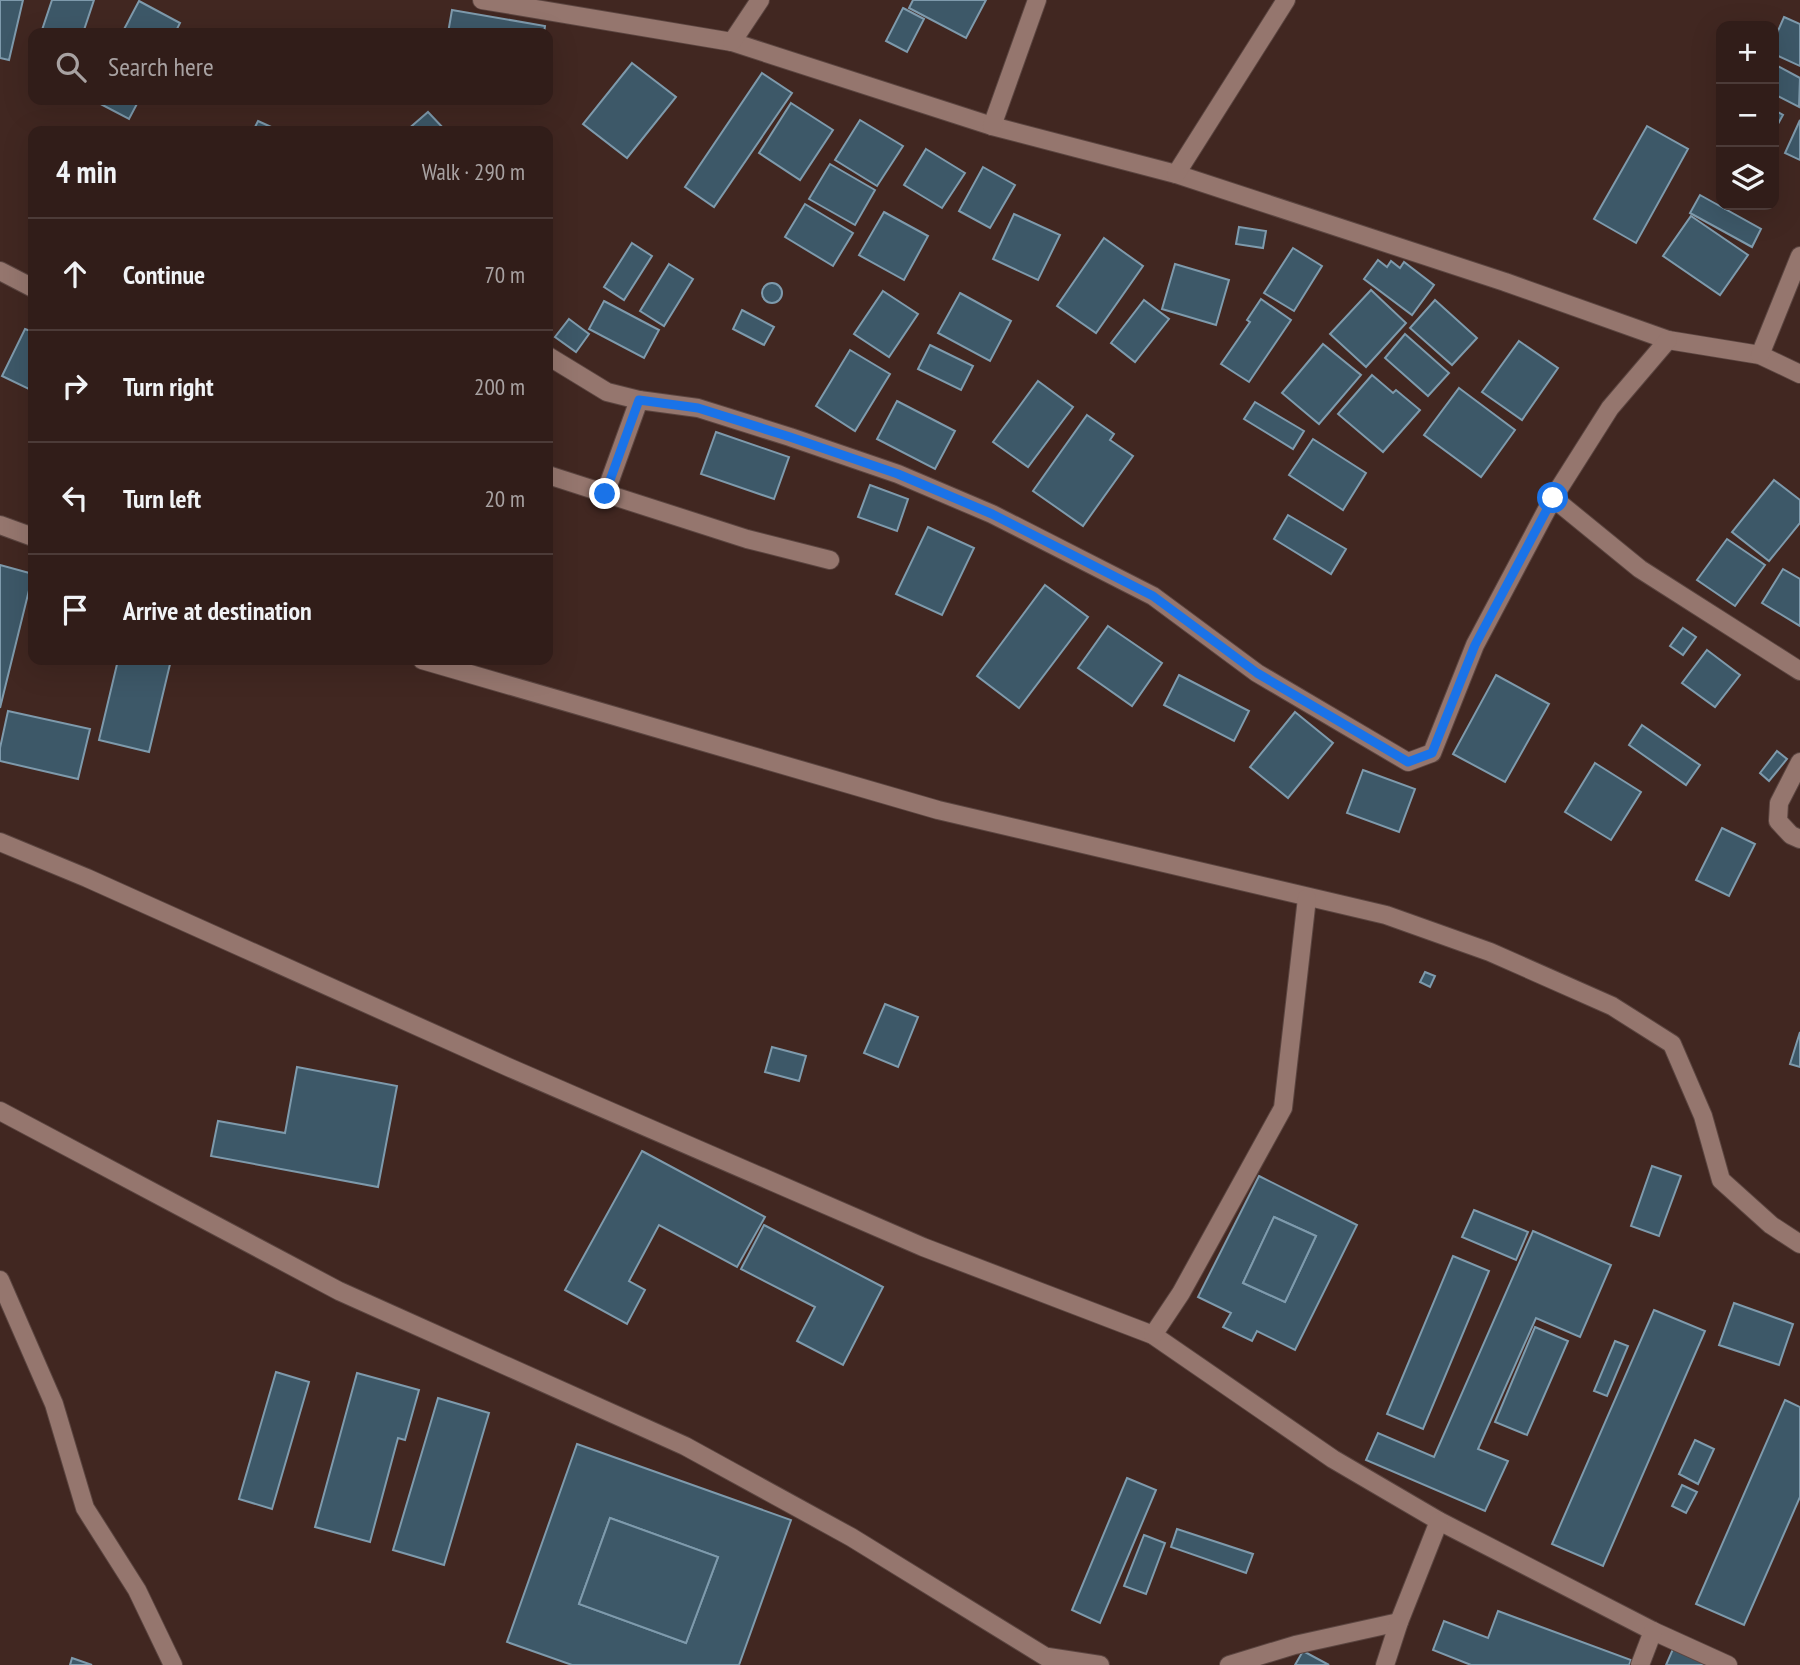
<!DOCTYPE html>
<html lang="en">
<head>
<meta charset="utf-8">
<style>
  :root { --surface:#311d19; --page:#3d2a26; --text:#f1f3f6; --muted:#a8a2a2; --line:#4c3b38 }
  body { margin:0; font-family:"PT Sans Narrow",sans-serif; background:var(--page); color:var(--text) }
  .controls { position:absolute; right:21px; top:21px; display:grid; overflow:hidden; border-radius:14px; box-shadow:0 7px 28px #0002 }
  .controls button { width:63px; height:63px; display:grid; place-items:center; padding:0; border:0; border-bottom:2px solid var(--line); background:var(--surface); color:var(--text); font:35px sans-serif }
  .stop { position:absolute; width:21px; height:21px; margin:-16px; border:5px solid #1a73e8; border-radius:50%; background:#fff }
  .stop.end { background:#1a73e8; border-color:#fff; box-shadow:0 2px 7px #0008 }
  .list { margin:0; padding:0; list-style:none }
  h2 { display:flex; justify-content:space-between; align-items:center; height:91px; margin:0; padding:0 28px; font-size:30px }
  h2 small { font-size:23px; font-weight:400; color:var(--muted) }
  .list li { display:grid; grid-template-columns:46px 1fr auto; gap:21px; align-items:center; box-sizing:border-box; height:112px; padding:0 28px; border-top:2px solid var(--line) }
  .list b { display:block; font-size:26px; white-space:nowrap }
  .list em { font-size:23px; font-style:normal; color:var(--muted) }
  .icon { flex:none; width:38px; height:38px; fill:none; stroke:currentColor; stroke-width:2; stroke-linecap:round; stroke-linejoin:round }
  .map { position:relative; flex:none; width:1800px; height:1665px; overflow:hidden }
  .search { position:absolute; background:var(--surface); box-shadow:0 7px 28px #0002; left:28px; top:28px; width:525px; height:77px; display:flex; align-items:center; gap:18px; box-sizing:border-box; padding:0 24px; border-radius:14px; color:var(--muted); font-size:26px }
  .panel { position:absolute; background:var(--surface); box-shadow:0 7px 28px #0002; left:28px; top:126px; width:525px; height:539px; border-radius:14px }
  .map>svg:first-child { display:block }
  .building { fill:#3d5868; stroke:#7e9aac; stroke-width:2; fill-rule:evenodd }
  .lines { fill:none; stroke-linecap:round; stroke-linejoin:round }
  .minor-casing { stroke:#5b4540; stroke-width:20 }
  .minor { stroke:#95766e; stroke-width:18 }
  .route { stroke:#1a73e8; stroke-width:9 }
</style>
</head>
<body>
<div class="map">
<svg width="1800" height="1665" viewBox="0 0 1800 1665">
  <rect width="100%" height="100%" fill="#412721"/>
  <g class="building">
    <path d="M 0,0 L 23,0 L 9,60 L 0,58 Z"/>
    <path d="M 52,0 L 94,0 L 83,33 L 41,33 Z"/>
    <path d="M 913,0 L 986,0 L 966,38 L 909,8 Z"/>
    <path d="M 139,1 L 180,23 L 175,33 L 122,33 Z"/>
    <path d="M 903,8 L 924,19 L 907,52 L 886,41 Z"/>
    <path d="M 452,10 L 545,26 L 544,33 L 448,33 Z"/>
    <path d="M 1784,17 L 1800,24 L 1800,66 L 1774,54 L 1774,40 Z"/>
    <path d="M 632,63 L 676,97 L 627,158 L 583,124 Z"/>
    <path d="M 1774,64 L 1800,78 L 1799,107 L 1774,94 Z"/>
    <path d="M 762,73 L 792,93 L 714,207 L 685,187 Z"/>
    <path d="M 93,100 L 139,100 L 129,119 Z"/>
    <path d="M 791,103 L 833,130 L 800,180 L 759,153 Z"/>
    <path d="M 1774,110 L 1783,115 L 1774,131 Z"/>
    <path d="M 428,112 L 446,131 L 406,131 Z"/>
    <path d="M 860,120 L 903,146 L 877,186 L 835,160 Z"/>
    <path d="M 1800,120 L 1800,160 L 1785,153 Z"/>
    <path d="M 258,121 L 280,131 L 253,131 Z"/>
    <path d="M 1647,126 L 1688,149 L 1636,243 L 1594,219 Z"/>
    <path d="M 926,149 L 965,173 L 942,208 L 904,185 Z"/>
    <path d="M 830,164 L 875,190 L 855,225 L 809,199 Z"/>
    <path d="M 983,167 L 1015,185 L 990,228 L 959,211 Z"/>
    <path d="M 1700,195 L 1761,229 L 1752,247 L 1690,213 Z"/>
    <path d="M 805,204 L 853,233 L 833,266 L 785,237 Z"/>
    <path d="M 884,212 L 928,236 L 904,280 L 859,255 Z"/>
    <path d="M 1014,214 L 1060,235 L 1038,280 L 993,259 Z"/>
    <path d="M 1691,216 L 1748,255 L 1720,295 L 1663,256 Z"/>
    <path d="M 1239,227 L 1266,231 L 1263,248 L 1236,244 Z"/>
    <path d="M 1104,238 L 1143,266 L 1096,333 L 1057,306 Z"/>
    <path d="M 632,243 L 652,256 L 624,300 L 604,287 Z"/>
    <path d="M 1293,248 L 1322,266 L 1294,311 L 1264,293 Z"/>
    <path d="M 1378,260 L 1387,267 L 1391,261 L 1400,268 L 1404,262 L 1434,285 L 1412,315 L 1364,279 Z"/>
    <path d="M 669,264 L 693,279 L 664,326 L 640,311 Z"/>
    <path d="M 1175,264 L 1229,280 L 1216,325 L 1162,309 Z"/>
    <circle cx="772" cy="293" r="10"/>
    <path d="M 1371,290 L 1406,323 L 1366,367 L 1330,334 Z"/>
    <path d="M 883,291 L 918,314 L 889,357 L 854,334 Z"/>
    <path d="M 960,293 L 1011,321 L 990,361 L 938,333 Z"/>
    <path d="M 1261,299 L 1291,320 L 1249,382 L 1221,364 L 1250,322 L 1247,320 Z"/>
    <path d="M 1144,300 L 1169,319 L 1135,362 L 1111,343 Z"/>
    <path d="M 1435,300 L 1477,338 L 1452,365 L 1410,328 Z"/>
    <path d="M 604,301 L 659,330 L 644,358 L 589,329 Z"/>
    <path d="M 742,310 L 774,327 L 764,345 L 733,329 Z"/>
    <path d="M 569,319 L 589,334 L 576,352 L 555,337 Z"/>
    <path d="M 25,329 L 33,332 L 33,391 L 2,376 Z"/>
    <path d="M 1405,334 L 1449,373 L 1428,396 L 1385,358 Z"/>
    <path d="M 1519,341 L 1558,368 L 1522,420 L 1482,392 Z"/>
    <path d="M 1323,344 L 1361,375 L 1319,424 L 1282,393 Z"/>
    <path d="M 930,345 L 973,366 L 961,390 L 918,369 Z"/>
    <path d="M 850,350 L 890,374 L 855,431 L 816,406 Z"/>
    <path d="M 1372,375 L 1393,393 L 1396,390 L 1420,410 L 1383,452 L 1338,414 Z"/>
    <path d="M 1038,381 L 1073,407 L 1028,467 L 993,442 Z"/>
    <path d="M 1459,388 L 1515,430 L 1481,477 L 1424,435 Z"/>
    <path d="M 897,401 L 955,431 L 935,469 L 877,439 Z"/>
    <path d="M 1255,402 L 1304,431 L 1293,449 L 1244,419 Z"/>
    <path d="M 1087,415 L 1114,434 L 1110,440 L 1133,456 L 1083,526 L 1033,491 Z"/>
    <path d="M 716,432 L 789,457 L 774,499 L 701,474 Z"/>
    <path d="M 1313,439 L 1366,473 L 1343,510 L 1289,475 Z"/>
    <path d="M 1774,480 L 1800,500 L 1800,523 L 1769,561 L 1732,532 Z"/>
    <path d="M 870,485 L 908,499 L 897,531 L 858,517 Z"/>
    <path d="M 1288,515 L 1346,549 L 1331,574 L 1274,539 Z"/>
    <path d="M 928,527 L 974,548 L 942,615 L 896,594 Z"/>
    <path d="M 1727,539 L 1765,565 L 1735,606 L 1697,580 Z"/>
    <path d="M 0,565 L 33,574 L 0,708 Z"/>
    <path d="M 1783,569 L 1800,579 L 1800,626 L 1762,603 Z"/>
    <path d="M 1045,585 L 1088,617 L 1019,708 L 977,676 Z"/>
    <path d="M 1108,626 L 1162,663 L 1132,706 L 1078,668 Z"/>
    <path d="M 1683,628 L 1696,637 L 1683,655 L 1670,646 Z"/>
    <path d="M 1707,650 L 1740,675 L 1715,707 L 1682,683 Z"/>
    <path d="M 118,660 L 171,660 L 149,752 L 99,740 Z"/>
    <path d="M 1179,675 L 1249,711 L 1234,741 L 1164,705 Z"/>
    <path d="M 1496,675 L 1549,704 L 1505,782 L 1453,754 Z"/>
    <path d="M 8,711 L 90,729 L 78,779 L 0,761 L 0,748 Z"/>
    <path d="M 1295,712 L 1333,743 L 1288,798 L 1250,767 Z"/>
    <path d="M 1642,725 L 1700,765 L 1686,785 L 1629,745 Z"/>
    <path d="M 1777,751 L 1787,759 L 1769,781 L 1760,773 Z"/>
    <path d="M 1595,763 L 1641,792 L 1611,840 L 1565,812 Z"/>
    <path d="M 1363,770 L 1415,789 L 1399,832 L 1347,813 Z"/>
    <path d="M 1722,828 L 1755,844 L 1729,896 L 1696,880 Z"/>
    <path d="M 1425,972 L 1435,976 L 1430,987 L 1420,982 Z"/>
    <path d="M 885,1004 L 918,1017 L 898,1067 L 864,1053 Z"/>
    <path d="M 1800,1032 L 1800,1067 L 1790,1064 Z"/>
    <path d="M 772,1047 L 806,1056 L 799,1081 L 765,1072 Z"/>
    <path d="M 297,1067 L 397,1086 L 378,1187 L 211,1156 L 218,1121 L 285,1133 Z"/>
    <path d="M 642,1151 L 765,1217 L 737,1267 L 659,1225 L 629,1281 L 645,1290 L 627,1324 L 565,1290 Z"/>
    <path d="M 1652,1166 L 1681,1176 L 1659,1236 L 1631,1226 Z"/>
    <path d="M 1259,1176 L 1357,1225 L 1295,1350 L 1257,1331 L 1252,1341 L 1223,1327 L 1231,1313 L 1198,1297 ZM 1274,1217 L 1316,1236 L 1285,1302 L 1243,1283 Z"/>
    <path d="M 1474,1210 L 1528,1232 L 1516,1260 L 1462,1237 Z"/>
    <path d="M 1274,1217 L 1316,1236 L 1285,1302 L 1243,1283 Z"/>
    <path d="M 764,1225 L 883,1287 L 843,1365 L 797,1341 L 815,1307 L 741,1269 Z"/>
    <path d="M 1533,1231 L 1611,1265 L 1580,1337 L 1536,1318 L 1478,1449 L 1508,1461 L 1485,1511 L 1366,1460 L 1378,1433 L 1434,1457 Z"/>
    <path d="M 1453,1256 L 1489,1271 L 1423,1429 L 1387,1414 Z"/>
    <path d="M 1734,1303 L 1793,1324 L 1779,1365 L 1719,1345 Z"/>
    <path d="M 1654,1310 L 1705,1331 L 1603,1566 L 1552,1544 Z"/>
    <path d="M 1535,1327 L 1568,1341 L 1527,1435 L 1495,1422 Z"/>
    <path d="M 1615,1341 L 1628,1346 L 1607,1396 L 1594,1391 Z"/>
    <path d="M 276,1372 L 309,1382 L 272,1509 L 239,1499 Z"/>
    <path d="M 357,1373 L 419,1390 L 405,1440 L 398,1438 L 370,1542 L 315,1527 Z"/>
    <path d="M 438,1398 L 489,1413 L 444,1565 L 393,1550 Z"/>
    <path d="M 1785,1400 L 1800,1407 L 1800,1497 L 1744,1625 L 1696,1604 Z"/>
    <path d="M 1695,1440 L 1714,1449 L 1698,1484 L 1679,1474 Z"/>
    <path d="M 577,1444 L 791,1520 L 739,1665 L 572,1665 L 507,1642 ZM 610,1518 L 718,1557 L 686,1643 L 579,1604 Z"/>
    <path d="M 1127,1478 L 1156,1490 L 1100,1623 L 1072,1610 Z"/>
    <path d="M 1682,1485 L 1697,1492 L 1686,1513 L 1672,1506 Z"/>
    <path d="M 610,1518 L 718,1557 L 686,1643 L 579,1604 Z"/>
    <path d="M 1177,1529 L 1253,1554 L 1246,1573 L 1171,1547 Z"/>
    <path d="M 1144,1535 L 1165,1543 L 1146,1594 L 1124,1586 Z"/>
    <path d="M 1498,1611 L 1631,1660 L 1629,1665 L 1471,1665 L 1433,1650 L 1444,1621 L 1488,1638 Z"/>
    <path d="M 1673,1649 L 1709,1665 L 1666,1665 Z"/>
    <path d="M 1303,1651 L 1329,1665 L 1295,1665 Z"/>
    <path d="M 72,1658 L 92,1665 L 70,1665 Z"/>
  </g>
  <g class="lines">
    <defs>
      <g id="minor">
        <path d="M 482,0 L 732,42 L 992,126 L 1176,174 L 1505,282 L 1668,340 L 1760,355 L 1800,374"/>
        <path d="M 732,42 L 760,0"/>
        <path d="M 992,126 L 1037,0"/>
        <path d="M 1176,174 L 1286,0"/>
        <path d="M 0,271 L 33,288"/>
        <path d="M 1760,355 L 1800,256"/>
        <path d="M 548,356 L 607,392 L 639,400 L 698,408 L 790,437 L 898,474 L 992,514 L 1153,596 L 1257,673 L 1408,762 L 1432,753 L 1475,645 L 1553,498 L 1610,408 L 1668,340"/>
        <path d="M 548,475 L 747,539 L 830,560"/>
        <path d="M 605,494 L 639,400"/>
        <path d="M 1553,498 L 1640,569 L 1800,671"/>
        <path d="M 0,525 L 33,537"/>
        <path d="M 422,660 L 938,810 L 1386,915 L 1490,952 L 1612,1006 L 1672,1044 L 1703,1116 L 1721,1180 L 1771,1225 L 1800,1244"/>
        <path d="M 1800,762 L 1779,803 L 1778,821 L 1791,835 L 1800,839"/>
        <path d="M 0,842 L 87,878 L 508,1067 L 923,1247 L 1153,1335 L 1333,1459 L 1439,1521 L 1653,1631 L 1728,1665"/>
        <path d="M 0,1111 L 339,1291 L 685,1446 L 851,1537 L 1059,1665"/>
        <path d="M 0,1280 L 54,1404 L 85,1508 L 137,1590 L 173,1665"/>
        <path d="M 1153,1335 L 1181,1293 L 1283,1108 L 1307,898"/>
        <path d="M 1048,1657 L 1100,1665"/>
        <path d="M 1229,1665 L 1295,1645 L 1399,1622"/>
        <path d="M 1385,1665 L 1399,1622 L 1439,1521"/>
        <path d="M 1640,1665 L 1653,1631"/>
      </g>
    </defs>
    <use href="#minor" class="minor-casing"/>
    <use href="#minor" class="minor"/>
  </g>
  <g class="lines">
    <path class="route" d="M 605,494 L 639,400 L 698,408 L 790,437 L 898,474 L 992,514 L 1153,596 L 1257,673 L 1408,762 L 1432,753 L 1475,645 L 1553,498"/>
  </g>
</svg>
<div class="controls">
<button>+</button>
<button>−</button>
<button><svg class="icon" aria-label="layers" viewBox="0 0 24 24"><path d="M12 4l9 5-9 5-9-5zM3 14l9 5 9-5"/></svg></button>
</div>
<div class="stop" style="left:1553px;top:498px"></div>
<div class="stop end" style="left:605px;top:494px"></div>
<div class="search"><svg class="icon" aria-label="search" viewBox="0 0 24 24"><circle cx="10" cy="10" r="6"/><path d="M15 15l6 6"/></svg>Search here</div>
<section class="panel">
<h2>4 min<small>Walk · 290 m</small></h2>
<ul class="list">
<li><svg class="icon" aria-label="ahead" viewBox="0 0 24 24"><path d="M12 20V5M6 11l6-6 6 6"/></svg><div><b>Continue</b></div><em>70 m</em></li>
<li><svg class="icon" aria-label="right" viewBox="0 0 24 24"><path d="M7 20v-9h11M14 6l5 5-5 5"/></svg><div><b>Turn right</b></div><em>200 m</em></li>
<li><svg class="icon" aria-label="left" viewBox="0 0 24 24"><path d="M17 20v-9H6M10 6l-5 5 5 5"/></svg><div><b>Turn left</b></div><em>20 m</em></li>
<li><svg class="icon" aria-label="arrive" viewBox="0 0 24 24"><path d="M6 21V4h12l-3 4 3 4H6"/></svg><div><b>Arrive at destination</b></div></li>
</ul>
</section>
</div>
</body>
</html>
